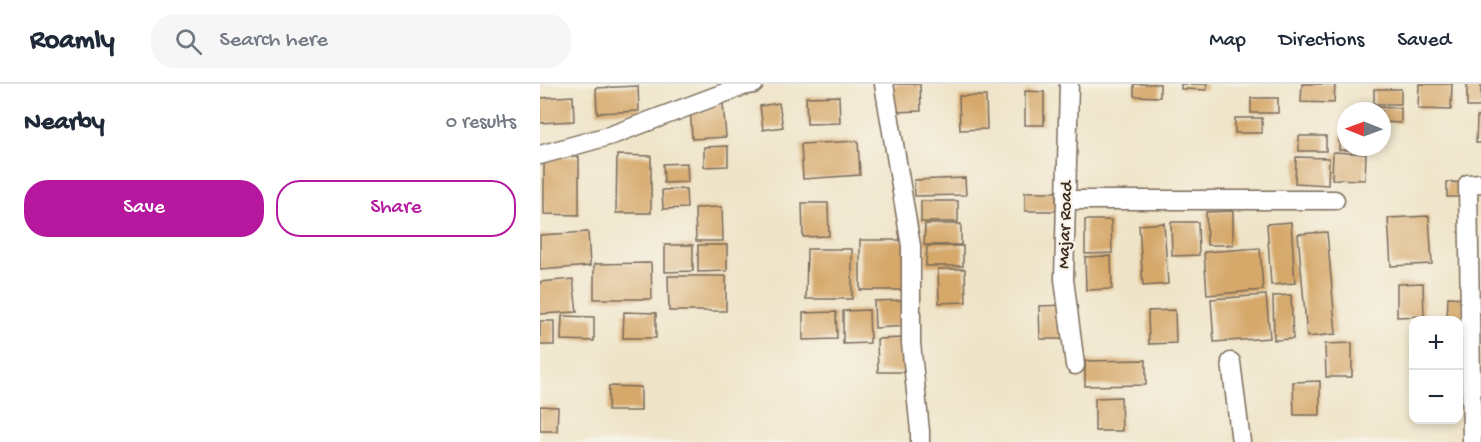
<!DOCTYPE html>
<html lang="en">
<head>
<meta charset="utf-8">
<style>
  :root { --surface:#fff; --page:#f6f6f7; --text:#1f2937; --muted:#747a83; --line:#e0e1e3; --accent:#b5179e }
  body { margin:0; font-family:"Gochi Hand",sans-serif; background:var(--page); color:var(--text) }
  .controls { position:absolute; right:18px; bottom:18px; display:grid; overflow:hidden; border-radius:12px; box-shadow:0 3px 9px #0003 }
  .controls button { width:54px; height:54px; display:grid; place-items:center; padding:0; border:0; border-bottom:2px solid var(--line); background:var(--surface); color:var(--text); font:30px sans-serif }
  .compass { position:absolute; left:797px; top:18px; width:54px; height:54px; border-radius:50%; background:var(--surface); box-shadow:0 3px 9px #0003; rotate:271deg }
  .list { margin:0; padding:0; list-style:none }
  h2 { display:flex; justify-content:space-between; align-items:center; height:78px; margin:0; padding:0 24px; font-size:26px }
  h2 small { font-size:20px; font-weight:400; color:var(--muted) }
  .actions { display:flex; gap:12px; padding:18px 24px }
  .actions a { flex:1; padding:14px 0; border:2px solid var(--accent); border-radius:24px; text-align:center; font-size:21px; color:var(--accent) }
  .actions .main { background:var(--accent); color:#fff }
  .icon { flex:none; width:33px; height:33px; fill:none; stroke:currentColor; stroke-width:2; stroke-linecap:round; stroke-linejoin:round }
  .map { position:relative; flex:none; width:941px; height:358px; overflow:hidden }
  header { display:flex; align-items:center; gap:36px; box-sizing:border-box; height:84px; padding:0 30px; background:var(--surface); border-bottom:2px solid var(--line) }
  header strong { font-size:28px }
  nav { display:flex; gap:33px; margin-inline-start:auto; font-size:21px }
  .search { width:420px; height:54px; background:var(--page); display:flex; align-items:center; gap:15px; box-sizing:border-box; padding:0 21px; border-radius:24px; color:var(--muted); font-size:22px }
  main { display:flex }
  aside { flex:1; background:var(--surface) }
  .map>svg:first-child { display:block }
  .building { fill:#d6a86a }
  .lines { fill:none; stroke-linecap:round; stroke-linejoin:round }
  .minor-casing { stroke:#7a6b5a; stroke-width:21 }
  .minor { stroke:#fff; stroke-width:18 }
  .labels { text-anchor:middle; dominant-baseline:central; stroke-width:5; stroke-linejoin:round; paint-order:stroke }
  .street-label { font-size:18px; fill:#3b2a1e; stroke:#f7f3e8 }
</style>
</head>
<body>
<header>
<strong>Roamly</strong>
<div class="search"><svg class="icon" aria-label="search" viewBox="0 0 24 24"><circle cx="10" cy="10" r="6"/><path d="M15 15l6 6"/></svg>Search here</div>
<nav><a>Map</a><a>Directions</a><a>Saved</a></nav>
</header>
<main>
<aside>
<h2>Nearby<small>0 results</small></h2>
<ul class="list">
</ul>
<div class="actions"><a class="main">Save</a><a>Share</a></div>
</aside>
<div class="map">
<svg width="941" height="358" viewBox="0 0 941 358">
  <rect width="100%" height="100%" fill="#f7f3e8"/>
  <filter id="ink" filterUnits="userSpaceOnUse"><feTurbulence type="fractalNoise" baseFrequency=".0167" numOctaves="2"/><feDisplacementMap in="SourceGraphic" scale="12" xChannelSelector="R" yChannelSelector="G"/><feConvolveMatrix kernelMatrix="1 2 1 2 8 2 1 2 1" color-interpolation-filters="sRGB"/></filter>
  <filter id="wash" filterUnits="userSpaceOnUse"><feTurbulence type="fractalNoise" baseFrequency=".008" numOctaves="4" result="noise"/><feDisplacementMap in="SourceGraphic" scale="24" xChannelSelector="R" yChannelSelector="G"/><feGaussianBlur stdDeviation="1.35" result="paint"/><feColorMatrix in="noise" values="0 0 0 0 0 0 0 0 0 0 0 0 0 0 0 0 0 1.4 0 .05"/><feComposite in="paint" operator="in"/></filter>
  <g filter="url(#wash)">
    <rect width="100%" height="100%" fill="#efe4c8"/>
    <g id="blocks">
      <g class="building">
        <path d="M 354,0 L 380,0 L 381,27 L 354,28 Z"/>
        <path d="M 594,0 L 620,0 L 620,13 L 594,12 Z"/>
        <path d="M 641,0 L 667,0 L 667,6 L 641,5 Z"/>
        <path d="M 762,0 L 795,0 L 794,19 L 761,18 Z"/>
        <path d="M 879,0 L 912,0 L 911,26 L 878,25 Z"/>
        <rect x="927" y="0" width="14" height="23"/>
        <path d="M 98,2 L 99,27 L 57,29 L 56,4 Z"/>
        <rect x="834" y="5" width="27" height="15"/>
        <path d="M 485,7 L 504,8 L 504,41 L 485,41 Z"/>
        <path d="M 33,12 L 34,37 L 0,39 L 0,14 Z"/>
        <path d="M 299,12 L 300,39 L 267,40 L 266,13 Z"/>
        <path d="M 419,12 L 446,12 L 447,45 L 420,46 Z"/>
        <rect x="711" y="14" width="27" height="15"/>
        <path d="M 239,19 L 243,43 L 223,46 L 220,22 Z"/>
        <path d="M 183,20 L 186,53 L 152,55 L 150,22 Z"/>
        <path d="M 834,23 L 861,24 L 861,39 L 842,38 L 842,27 L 834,27 Z"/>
        <path d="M 937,33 L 941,33 L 941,59 L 936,59 Z"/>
        <rect x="695" y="34" width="27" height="15"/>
        <path d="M 799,51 L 806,51 L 806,63 L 826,63 L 826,66 L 799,66 Z"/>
        <rect x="759" y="52" width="27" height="15"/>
        <path d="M 318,57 L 320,91 L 263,95 L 261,60 Z"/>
        <path d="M 188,62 L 188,82 L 164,83 L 164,63 Z"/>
        <path d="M 793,68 L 826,70 L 825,96 L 792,95 Z"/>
        <path d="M 77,71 L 111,72 L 111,129 L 76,129 Z"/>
        <path d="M 4,73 L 39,73 L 39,131 L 4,130 Z"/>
        <path d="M 756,73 L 789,74 L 788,101 L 755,99 Z"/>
        <path d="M 147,79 L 148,98 L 124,99 L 123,80 Z"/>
        <path d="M 425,94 L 426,111 L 375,112 L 374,96 Z"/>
        <path d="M 907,98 L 934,99 L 934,113 L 907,113 Z"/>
        <path d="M 146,105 L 147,124 L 123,125 L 122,106 Z"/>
        <rect x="485" y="108" width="33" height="19"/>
        <rect x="381" y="117" width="37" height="21"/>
        <path d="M 262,119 L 288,119 L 289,152 L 263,153 Z"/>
        <path d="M 182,123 L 183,157 L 156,157 L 155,124 Z"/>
        <path d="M 693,127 L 693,161 L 667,161 L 666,128 Z"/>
        <path d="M 889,132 L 892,180 L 851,182 L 848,134 Z"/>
        <path d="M 545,136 L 571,136 L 572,169 L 545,170 Z"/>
        <path d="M 631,138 L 658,138 L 659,171 L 632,172 Z"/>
        <path d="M 751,138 L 755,199 L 731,201 L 727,140 Z"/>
        <path d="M 624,139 L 628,200 L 603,202 L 599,141 Z"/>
        <path d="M 385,140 L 421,140 L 421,161 L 384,161 Z"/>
        <path d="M 48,148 L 50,182 L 0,186 L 0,151 Z"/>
        <path d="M 787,148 L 796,250 L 767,253 L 758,150 Z"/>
        <rect x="320" y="156" width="46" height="50"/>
        <path d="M 125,161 L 153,161 L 153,187 L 125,188 Z"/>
        <path d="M 158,161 L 187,161 L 187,187 L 158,188 Z"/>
        <path d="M 387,162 L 423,162 L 423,182 L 386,182 Z"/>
        <path d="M 720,164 L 723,206 L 667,211 L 664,168 Z"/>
        <path d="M 267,165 L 312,165 L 312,215 L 266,215 Z"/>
        <path d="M 571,172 L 572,205 L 546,206 L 545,173 Z"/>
        <path d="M 111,179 L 112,215 L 54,215 L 54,180 Z"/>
        <path d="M 398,185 L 425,185 L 426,218 L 399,219 Z"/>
        <path d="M 128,192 L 186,192 L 186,227 L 129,227 Z"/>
        <path d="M 33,195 L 37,228 L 0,230 L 0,198 Z"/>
        <path d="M 883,199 L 884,232 L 857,233 L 857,200 Z"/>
        <path d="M 726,211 L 730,254 L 674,258 L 671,215 Z"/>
        <path d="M 751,211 L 753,255 L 734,256 L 733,212 Z"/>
        <path d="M 908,213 L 924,214 L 923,241 L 918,241 L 918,237 L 907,237 Z"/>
        <path d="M 367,216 L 368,242 L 335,244 L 334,217 Z"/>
        <path d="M 526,221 L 527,255 L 500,255 L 499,222 Z"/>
        <path d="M 329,226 L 330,259 L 303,260 L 303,227 Z"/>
        <path d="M 635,226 L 636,259 L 609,260 L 608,227 Z"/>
        <path d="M 84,228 L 116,229 L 116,254 L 83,254 Z"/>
        <path d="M 296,228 L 297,255 L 263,256 L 263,229 Z"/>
        <path d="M 22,232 L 54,233 L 54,257 L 21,256 Z"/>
        <rect x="0" y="237" width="14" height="24"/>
        <path d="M 364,254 L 364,288 L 338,288 L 337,255 Z"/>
        <path d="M 812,259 L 812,293 L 786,293 L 785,260 Z"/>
        <path d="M 606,276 L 606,301 L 545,302 L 545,277 Z"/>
        <path d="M 780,297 L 780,331 L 754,331 L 753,298 Z"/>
        <path d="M 69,302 L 101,303 L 101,327 L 68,327 Z"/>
        <path d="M 581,313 L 582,347 L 555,347 L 555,314 Z"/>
        <path d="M 0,322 L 18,323 L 17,347 L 0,347 Z"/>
      </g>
    </g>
  </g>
  <g filter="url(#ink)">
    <use href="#blocks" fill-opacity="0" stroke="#7a6b5a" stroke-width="1.5"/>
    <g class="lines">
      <defs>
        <g id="minor">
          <path d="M 344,0 L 371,162 L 371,259 L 380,347 L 380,358"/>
          <path d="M 529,0 L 524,195 L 535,281"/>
          <path d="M 0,71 L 72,51 L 203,2 L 214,0"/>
          <path d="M 526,116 L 795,116"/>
          <path d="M 691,278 L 701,358"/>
          <path d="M 932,358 L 928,100 L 941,99"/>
        </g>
      </defs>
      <use href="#minor" class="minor-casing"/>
      <use href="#minor" class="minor"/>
    </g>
  </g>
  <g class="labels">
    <g class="street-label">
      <text transform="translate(526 141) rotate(-88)">Majar Road</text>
    </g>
  </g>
</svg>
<div class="controls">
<button>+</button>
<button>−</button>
</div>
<svg class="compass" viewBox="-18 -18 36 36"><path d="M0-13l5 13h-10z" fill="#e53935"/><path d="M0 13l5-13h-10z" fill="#747a83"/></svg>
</div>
</main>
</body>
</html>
